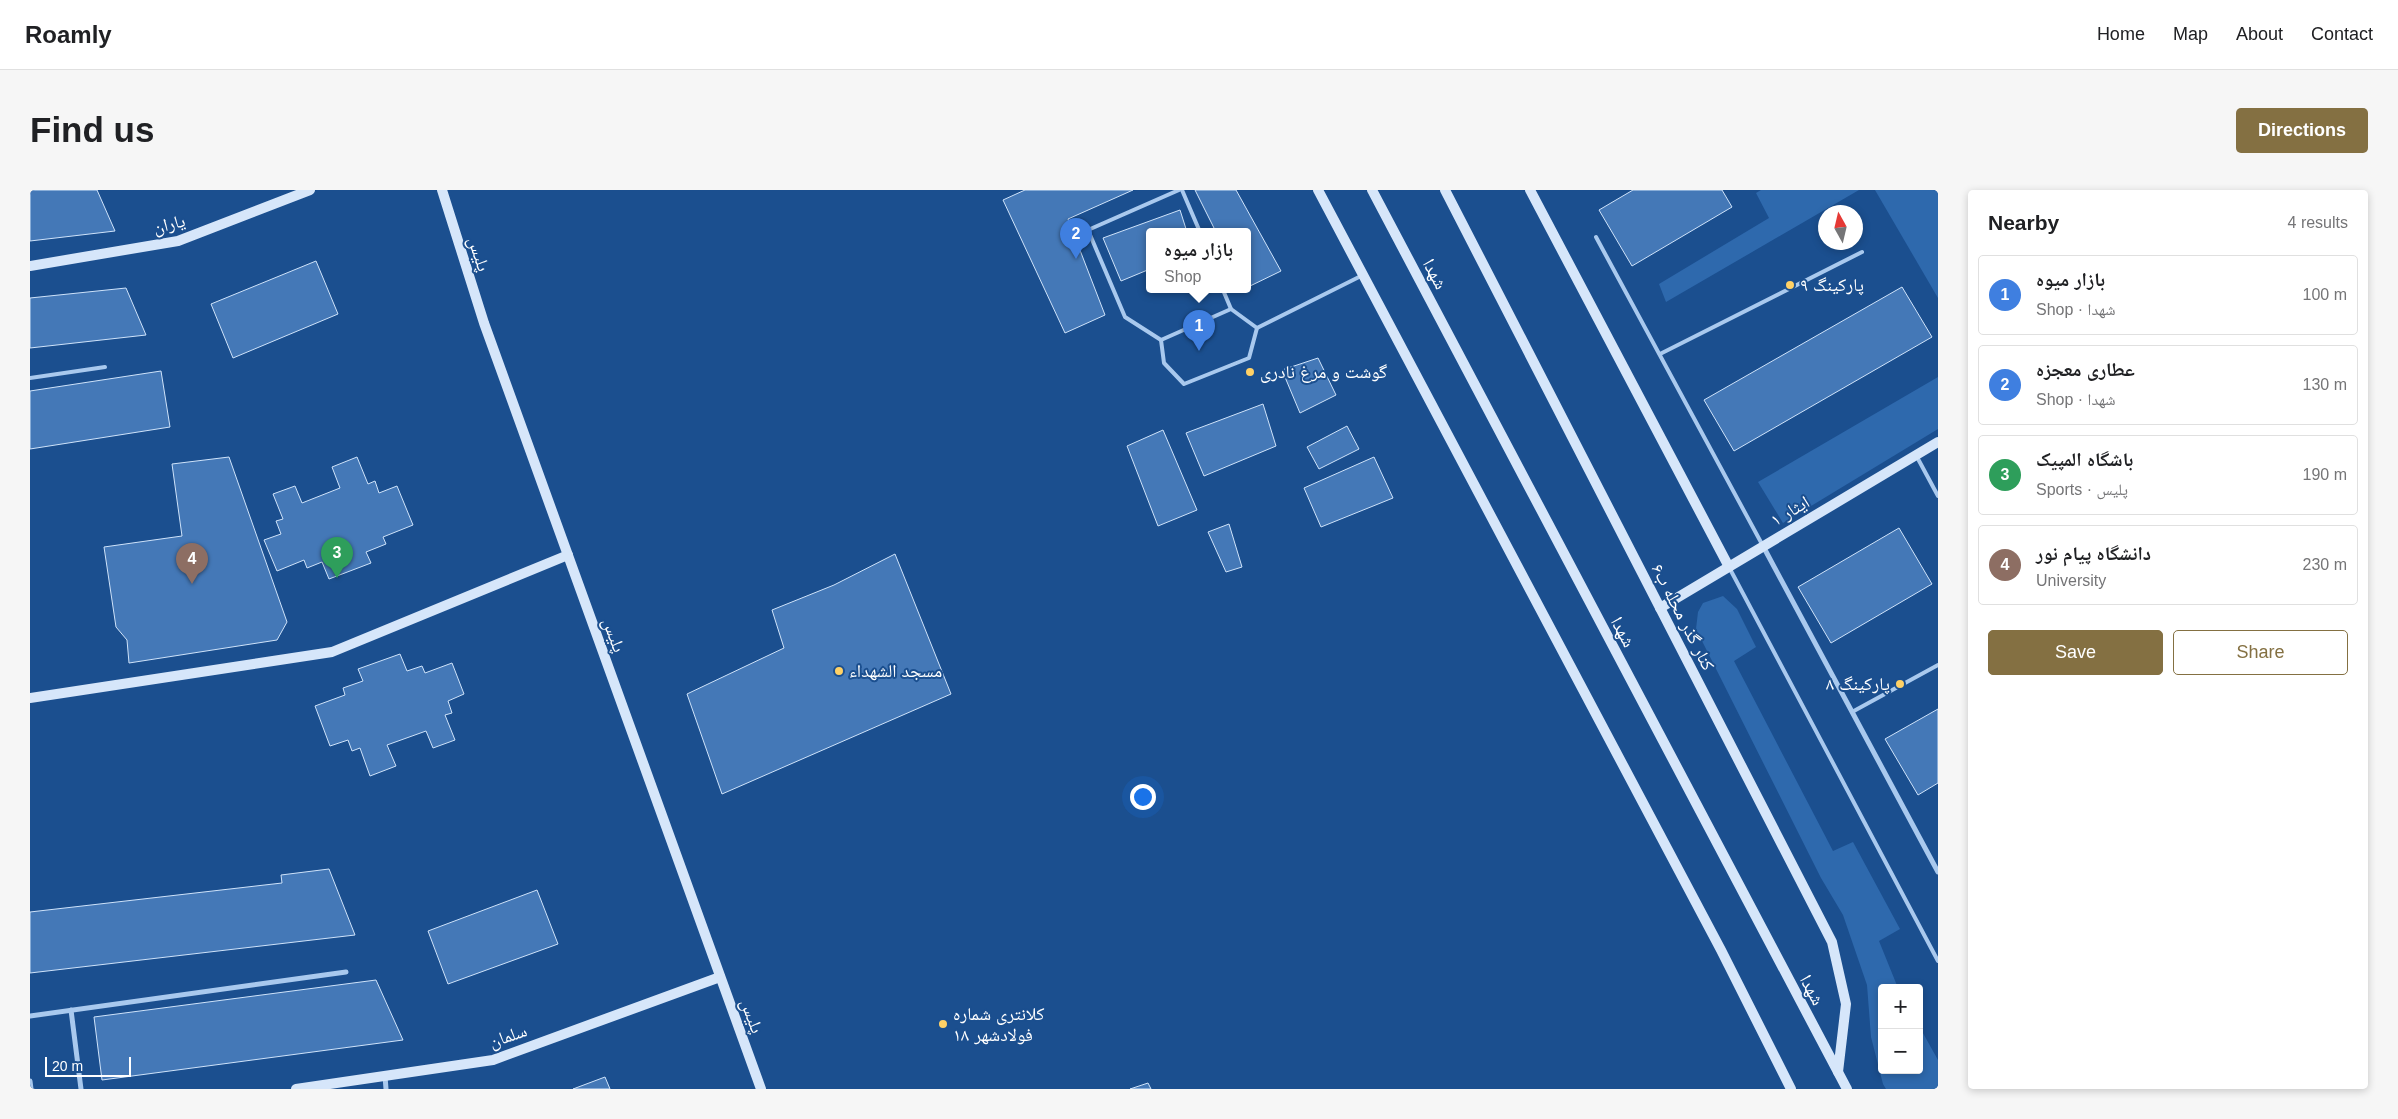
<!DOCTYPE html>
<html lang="en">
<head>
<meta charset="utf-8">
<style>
  :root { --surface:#fff; --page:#f6f6f6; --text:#202124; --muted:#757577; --line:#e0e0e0; --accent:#847042 }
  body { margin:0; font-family:Arial,"Noto Naskh Arabic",sans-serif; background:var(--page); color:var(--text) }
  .controls { position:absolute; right:15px; bottom:15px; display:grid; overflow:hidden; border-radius:5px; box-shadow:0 2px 8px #0003 }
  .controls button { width:45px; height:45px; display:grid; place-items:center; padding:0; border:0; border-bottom:1px solid var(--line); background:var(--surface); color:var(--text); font:25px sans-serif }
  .compass { position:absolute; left:1788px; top:15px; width:45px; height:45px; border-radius:50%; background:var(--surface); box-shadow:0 2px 8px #0003; rotate:352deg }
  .scale { position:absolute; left:15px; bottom:12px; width:86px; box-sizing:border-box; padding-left:5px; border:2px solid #fff; border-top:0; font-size:14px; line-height:18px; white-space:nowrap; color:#fff; -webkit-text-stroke:4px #1b4f8f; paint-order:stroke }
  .you { position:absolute; left:1112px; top:606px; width:18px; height:18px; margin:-12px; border:4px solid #fff; border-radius:50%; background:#1a73e8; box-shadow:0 0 0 8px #1a73e833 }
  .badge { display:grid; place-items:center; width:32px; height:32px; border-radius:50%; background:var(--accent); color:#fff; font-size:16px; font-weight:700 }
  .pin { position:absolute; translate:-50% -41px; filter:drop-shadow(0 1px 2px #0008) }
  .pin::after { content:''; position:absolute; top:26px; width:18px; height:15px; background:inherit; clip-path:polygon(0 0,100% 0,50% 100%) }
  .popup { position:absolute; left:1116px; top:38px; width:105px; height:65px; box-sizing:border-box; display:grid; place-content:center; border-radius:5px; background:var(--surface); filter:drop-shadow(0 1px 4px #0005); font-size:16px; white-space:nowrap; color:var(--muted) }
  .popup b { font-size:19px; color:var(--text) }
  .popup::after { content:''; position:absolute; left:50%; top:100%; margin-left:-10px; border:10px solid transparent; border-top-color:var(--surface) }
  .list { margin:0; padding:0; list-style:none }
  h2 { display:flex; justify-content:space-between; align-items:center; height:65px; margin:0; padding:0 20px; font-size:21px }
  h2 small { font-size:16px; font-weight:400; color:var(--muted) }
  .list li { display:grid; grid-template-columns:32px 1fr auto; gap:15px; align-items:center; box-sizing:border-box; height:80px; margin:0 10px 10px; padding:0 10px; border:1px solid var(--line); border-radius:5px }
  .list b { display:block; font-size:19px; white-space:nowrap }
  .list p { margin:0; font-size:16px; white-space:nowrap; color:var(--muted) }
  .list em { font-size:16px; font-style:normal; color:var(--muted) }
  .actions { display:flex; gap:10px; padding:15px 20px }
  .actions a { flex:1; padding:11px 0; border:1px solid var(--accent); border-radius:5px; text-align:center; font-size:18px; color:var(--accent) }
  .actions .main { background:var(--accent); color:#fff }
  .map { position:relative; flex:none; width:1908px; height:899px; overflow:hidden; border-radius:5px }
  header { display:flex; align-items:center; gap:30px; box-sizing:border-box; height:70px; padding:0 25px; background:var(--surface); border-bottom:1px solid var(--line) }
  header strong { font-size:24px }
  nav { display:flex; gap:28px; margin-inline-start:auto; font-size:18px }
  .intro { display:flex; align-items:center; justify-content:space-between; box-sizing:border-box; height:120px; padding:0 30px }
  h1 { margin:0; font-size:35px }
  .button { padding:12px 22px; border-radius:5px; background:var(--accent); color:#fff; font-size:18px; font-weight:700 }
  main { display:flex; gap:30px; padding:0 30px }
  aside { flex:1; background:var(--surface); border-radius:5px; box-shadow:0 2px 8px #0003 }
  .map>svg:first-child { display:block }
  .green { fill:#2e69ad }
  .building { fill:#4478b7; stroke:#cfe3fa }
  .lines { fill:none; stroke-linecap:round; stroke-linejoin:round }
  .lane { stroke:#a9c9ee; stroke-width:4 }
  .street { stroke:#a9c9ee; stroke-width:5 }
  .secondary { stroke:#d6e6fa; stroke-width:10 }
  .poi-dot { fill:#ffd166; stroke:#1b4f8f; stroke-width:2 }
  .labels { text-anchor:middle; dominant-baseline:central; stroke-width:4; stroke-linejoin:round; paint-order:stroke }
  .street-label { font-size:18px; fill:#fff; stroke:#1b4f8f }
  .poi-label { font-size:18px; fill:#fff; stroke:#1b4f8f; text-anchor:start }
</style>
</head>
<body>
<header>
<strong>Roamly</strong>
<nav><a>Home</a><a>Map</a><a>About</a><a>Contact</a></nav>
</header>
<div class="intro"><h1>Find us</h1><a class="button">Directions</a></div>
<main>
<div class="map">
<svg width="1908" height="899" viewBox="0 0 1908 899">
  <rect width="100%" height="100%" fill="#1b4f8f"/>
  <g class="green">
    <path d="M 1731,0 L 1829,0 L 1636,112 L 1629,94 L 1739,28 L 1726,3 Z"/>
    <path d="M 1845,0 L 1908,0 L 1908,108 Z"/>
    <path d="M 1908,187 L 1908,239 L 1753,333 L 1728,292 Z"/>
    <path d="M 1693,406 L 1707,419 L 1726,457 L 1704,471 L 1803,661 L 1823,652 L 1870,739 L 1849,751 L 1868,798 L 1852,798 L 1852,880 L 1889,880 L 1889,836 L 1908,870 L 1908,899 L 1856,899 L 1853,894 L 1841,847 L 1837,795 L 1813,725 L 1791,688 L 1666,439 L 1668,422 L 1673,413 Z"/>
  </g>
  <g class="building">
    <path d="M 0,0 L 67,0 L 85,41 L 0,51 Z"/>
    <path d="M 995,0 L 1103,0 L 1038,29 L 1075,125 L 1035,143 L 973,10 Z"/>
    <path d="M 1165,0 L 1206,0 L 1251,81 L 1218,97 L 1218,42 L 1186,42 Z"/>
    <path d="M 1603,0 L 1692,0 L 1702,17 L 1602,76 L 1569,20 Z"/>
    <path d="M 1150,20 L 1157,42 L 1120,42 L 1120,79 L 1091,91 L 1073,48 Z"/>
    <path d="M 286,71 L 308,124 L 203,168 L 181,114 Z"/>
    <path d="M 1872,97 L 1902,147 L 1704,261 L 1674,210 Z"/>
    <path d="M 96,98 L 116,145 L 0,158 L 0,108 Z"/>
    <path d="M 1288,168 L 1306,205 L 1270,223 L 1252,180 Z"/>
    <path d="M 131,181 L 140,237 L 0,259 L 0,201 Z"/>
    <path d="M 1233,214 L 1246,256 L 1174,286 L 1156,243 Z"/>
    <path d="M 1317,236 L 1329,259 L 1289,279 L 1277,257 Z"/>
    <path d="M 1133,240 L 1167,320 L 1128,336 L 1097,256 Z"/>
    <path d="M 199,267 L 257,432 L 247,450 L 99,473 L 97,450 L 86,437 L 74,357 L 152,346 L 142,274 Z"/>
    <path d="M 327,267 L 338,294 L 345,291 L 349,303 L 367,296 L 383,335 L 353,347 L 356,354 L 336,362 L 341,373 L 299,389 L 292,372 L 277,378 L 274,370 L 247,381 L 234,350 L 251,344 L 246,331 L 253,329 L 243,304 L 265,296 L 272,313 L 310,298 L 302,277 Z"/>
    <path d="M 1344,267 L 1363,308 L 1291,337 L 1274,298 Z"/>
    <path d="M 1199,334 L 1212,377 L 1196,382 L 1178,342 Z"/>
    <path d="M 1869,338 L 1902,394 L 1801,453 L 1768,397 Z"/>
    <path d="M 865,364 L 921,504 L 692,604 L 657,504 L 754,458 L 742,420 L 804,395 Z"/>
    <path d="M 370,464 L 377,481 L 392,476 L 395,483 L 422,473 L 434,504 L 418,511 L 422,523 L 415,525 L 425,550 L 403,558 L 396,541 L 357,555 L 366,576 L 340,586 L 330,558 L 322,561 L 318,550 L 300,556 L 285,516 L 315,505 L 313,498 L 333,491 L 328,479 Z"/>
    <path d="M 1908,519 L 1908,593 L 1888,605 L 1855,549 Z"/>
    <path d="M 299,679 L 325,745 L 0,783 L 0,722 L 252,693 L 251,685 Z"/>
    <path d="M 507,700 L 528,754 L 418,794 L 398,741 Z"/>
    <path d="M 346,790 L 373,850 L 72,890 L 64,827 Z"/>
    <path d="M 575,887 L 580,899 L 543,899 Z"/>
    <path d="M 1118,893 L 1121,899 L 1100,899 Z"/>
  </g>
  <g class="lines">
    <g class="lane">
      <path d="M 1152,0 L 1170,42"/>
      <path d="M 1566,47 L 1733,356"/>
      <path d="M 1193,100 L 1201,119"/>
      <path d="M 1201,119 L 1227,138 L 1219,168 L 1154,194 L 1134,173 L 1131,150 Z"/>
      <path d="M 1227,138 L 1331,86"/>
      <path d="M 1131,150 L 1095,127 L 1058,40 L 1149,0"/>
      <path d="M 1630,164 L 1832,62"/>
      <path d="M 0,188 L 75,177"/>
      <path d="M 1887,267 L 1908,306"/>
      <path d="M 1700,379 L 1908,771"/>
      <path d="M 1822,522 L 1908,475"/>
    </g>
    <g class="street">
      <path d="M 1733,356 L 1908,682"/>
      <path d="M 41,820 L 51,899"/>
      <path d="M 0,826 L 316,782"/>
      <path d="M 355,886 L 356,899"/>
      <path d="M 0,891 L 1,899"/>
    </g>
    <g class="secondary">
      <path d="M 412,0 L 454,133 L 731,899"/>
      <path d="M 1288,0 L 1691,760 L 1761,899"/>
      <path d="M 1342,0 L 1817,899"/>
      <path d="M 1415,0 L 1802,752 L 1816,814 L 1808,882"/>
      <path d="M 1500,0 L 1699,377"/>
      <path d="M 0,76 L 148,51 L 280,0"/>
      <path d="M 1630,418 L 1908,252"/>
      <path d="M 0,508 L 302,462 L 538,365"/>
      <path d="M 266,899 L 463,870 L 690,787"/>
    </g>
  </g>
  <g class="poi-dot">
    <circle cx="1760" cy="95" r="5"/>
    <circle cx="1220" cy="182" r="5"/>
    <circle cx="809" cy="481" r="5"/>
    <circle cx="1870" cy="494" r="5"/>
    <circle cx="913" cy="834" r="5"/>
  </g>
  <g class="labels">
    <g class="street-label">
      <text transform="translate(139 34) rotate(-14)">یاران</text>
      <text transform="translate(449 64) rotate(72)">پلیس</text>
      <text transform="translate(1405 84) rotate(62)">شهدا</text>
      <text transform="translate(1760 321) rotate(-31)">ایثار ۱</text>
      <text transform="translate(1653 427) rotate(63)">کنار گذر محله ب۶</text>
      <text transform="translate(1593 442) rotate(62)">شهدا</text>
      <text transform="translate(584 445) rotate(70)">پلیس</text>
      <text transform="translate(1782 800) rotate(62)">شهدا</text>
      <text transform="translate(722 826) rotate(70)">پلیس</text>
      <text transform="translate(478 846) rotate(-19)">سلمان</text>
    </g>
    <g class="poi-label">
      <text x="1770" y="95">پارکینگ ۹</text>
      <text x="1230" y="182">گوشت و مرغ نادری</text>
      <text x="819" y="481">مسجد الشهداء</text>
      <text x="1860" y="494" text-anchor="end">پارکینگ ۸</text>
      <text x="923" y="824">کلانتری شماره<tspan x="923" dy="21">۱۸ فولادشهر</tspan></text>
    </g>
  </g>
</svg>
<div class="controls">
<button>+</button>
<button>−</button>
</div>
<svg class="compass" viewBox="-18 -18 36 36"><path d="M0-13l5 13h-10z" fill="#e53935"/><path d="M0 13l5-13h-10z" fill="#757577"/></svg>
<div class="scale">20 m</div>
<div class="you"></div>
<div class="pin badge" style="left:1169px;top:161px;background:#3f7fe0">1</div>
<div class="popup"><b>بازار میوه</b>Shop</div>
<div class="pin badge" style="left:1046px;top:69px;background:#3f7fe0">2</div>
<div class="pin badge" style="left:307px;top:388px;background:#2e9e5b">3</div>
<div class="pin badge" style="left:162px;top:394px;background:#8d6e63">4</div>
</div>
<aside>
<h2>Nearby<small>4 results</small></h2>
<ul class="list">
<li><span class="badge" style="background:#3f7fe0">1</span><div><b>بازار میوه</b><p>Shop · شهدا</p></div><em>100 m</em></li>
<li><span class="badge" style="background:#3f7fe0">2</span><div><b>عطاری معجزه</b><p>Shop · شهدا</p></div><em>130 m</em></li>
<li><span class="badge" style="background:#2e9e5b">3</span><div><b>باشگاه المپیک</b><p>Sports · پلیس</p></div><em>190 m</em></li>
<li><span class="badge" style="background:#8d6e63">4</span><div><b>دانشگاه پیام نور</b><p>University</p></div><em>230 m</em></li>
</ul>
<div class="actions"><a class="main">Save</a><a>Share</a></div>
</aside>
</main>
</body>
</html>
